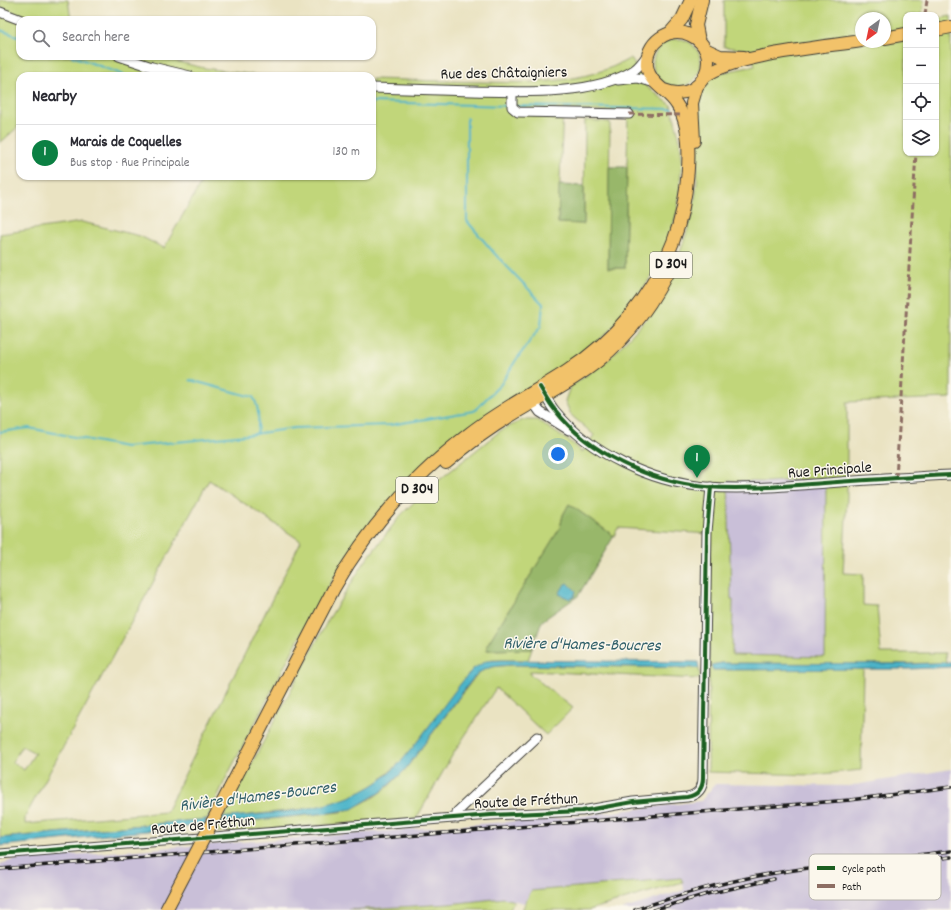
<!DOCTYPE html>
<html lang="en">
<head>
<meta charset="utf-8">
<style>
  :root { --surface:#fff; --page:#f2f2f3; --text:#2b2b33; --muted:#7c7c81; --line:#e1e1e2; --accent:#0b8043 }
  body { margin:0; font-family:Dekko,sans-serif; background:var(--page); color:var(--text) }
  .controls { position:absolute; right:12px; top:12px; display:grid; overflow:hidden; border-radius:8px; box-shadow:0 1px 3px #0004 }
  .controls button { width:36px; height:36px; display:grid; place-items:center; padding:0; border:0; border-bottom:1px solid var(--line); background:var(--surface); color:var(--text); font:20px sans-serif }
  .compass { position:absolute; left:855px; top:12px; width:36px; height:36px; border-radius:50%; background:var(--surface); box-shadow:0 1px 3px #0004; rotate:213deg }
  .you { position:absolute; left:558px; top:454px; width:14px; height:14px; margin:-10px; border:3px solid #fff; border-radius:50%; background:#1a73e8; box-shadow:0 0 0 6px #1a73e833 }
  .badge { display:grid; place-items:center; width:26px; height:26px; border-radius:50%; background:var(--accent); color:#fff; font-size:13px; font-weight:700 }
  .pin { position:absolute; translate:-50% -33px; filter:drop-shadow(0 1px 2px #0008) }
  .pin::after { content:''; position:absolute; top:21px; width:14px; height:12px; background:inherit; clip-path:polygon(0 0,100% 0,50% 100%) }
  .list { margin:0; padding:0; list-style:none }
  h2 { display:flex; justify-content:space-between; align-items:center; height:52px; margin:0; padding:0 16px; font-size:17px }
  h2 small { font-size:13px; font-weight:400; color:var(--muted) }
  .list li { display:grid; grid-template-columns:26px 1fr auto; gap:12px; align-items:center; box-sizing:border-box; height:56px; padding:0 16px; border-top:1px solid var(--line) }
  .list b { display:block; font-size:15px; white-space:nowrap }
  .list p { margin:0; font-size:13px; white-space:nowrap; color:var(--muted) }
  .list em { font-size:13px; font-style:normal; color:var(--muted) }
  .icon { flex:none; width:22px; height:22px; fill:none; stroke:currentColor; stroke-width:2; stroke-linecap:round; stroke-linejoin:round }
  .map { position:relative; flex:none; width:951px; height:910px; overflow:hidden }
  .search { position:absolute; background:var(--surface); box-shadow:0 1px 3px #0004; left:16px; top:16px; width:360px; height:44px; display:flex; align-items:center; gap:10px; box-sizing:border-box; padding:0 14px; border-radius:12px; color:var(--muted); font-size:15px }
  .panel { position:absolute; background:var(--surface); box-shadow:0 1px 3px #0004; left:16px; top:72px; width:360px; height:108px; border-radius:12px }
  .map>svg:first-child { display:block }
  .industrial { fill:#c9bfd8 }
  .green { fill:#c1d67a; stroke:#6e794b; fill-rule:evenodd }
  .forest { fill:#98b76a; stroke:#5a6a43 }
  .water { fill:#4bb4c9; stroke:#346872 }
  .lines { fill:none; stroke-linecap:round; stroke-linejoin:round }
  .stream { stroke:#4bb4c9; stroke-width:2 }
  .minor-casing { stroke:#3b3a35; stroke-width:11 }
  .major-casing { stroke:#3b3a35; stroke-width:14 }
  .minor { stroke:#fff; stroke-width:9 }
  .major { stroke:#f2c26a; stroke-width:12 }
  .rail-casing { stroke:#1c1c1c; stroke-width:3.5 }
  .rail { stroke:#fbf7ec; stroke-width:2; stroke-dasharray:6; stroke-linecap:butt }
  .major-bridge-casing { stroke:#3b3a35; stroke-width:14; stroke-linecap:butt }
  .major-bridge { stroke:#f2c26a; stroke-width:12 }
  .quiet { stroke:#8d6e63; stroke-width:3; stroke-dasharray:6 3; stroke-linecap:butt }
  .cycleway-casing { stroke:#fbf7ec; stroke-width:6 }
  .cycleway { stroke:#1b5e20; stroke-width:4 }
  .labels { text-anchor:middle; dominant-baseline:central; stroke-width:3; stroke-linejoin:round; paint-order:stroke }
  .shield { fill:#fbf7ec; stroke:#5f5e5a; stroke-width:1 }
  .shield-label { font-size:15px; font-weight:bold; fill:#1c1c1c }
  .street-label { font-size:16px; fill:#1c1c1c; stroke:#fbf7ec }
  .water-label { font-size:17px; font-style:italic; fill:#31606a; stroke:#fbf7ec }
  .key { fill:#fbf7ec; stroke:#b8b5ae; stroke-width:1 }
  .key-label { font-size:11px; fill:#1c1c1c }
</style>
</head>
<body>
<div class="map">
<svg width="951" height="910" viewBox="0 0 951 910">
  <rect width="100%" height="100%" fill="#fbf7ec"/>
  <filter id="ink" filterUnits="userSpaceOnUse"><feTurbulence type="fractalNoise" baseFrequency=".025" numOctaves="2"/><feDisplacementMap in="SourceGraphic" scale="8" xChannelSelector="R" yChannelSelector="G"/><feConvolveMatrix kernelMatrix="1 2 1 2 8 2 1 2 1" color-interpolation-filters="sRGB"/></filter>
  <filter id="wash" filterUnits="userSpaceOnUse"><feTurbulence type="fractalNoise" baseFrequency=".012" numOctaves="4" result="noise"/><feDisplacementMap in="SourceGraphic" scale="16" xChannelSelector="R" yChannelSelector="G"/><feGaussianBlur stdDeviation="0.9" result="paint"/><feColorMatrix in="noise" values="0 0 0 0 0 0 0 0 0 0 0 0 0 0 0 0 0 1.4 0 .05"/><feComposite in="paint" operator="in"/></filter>
  <g filter="url(#wash)">
    <rect width="100%" height="100%" fill="#eae3c2"/>
    <g class="industrial">
      <path d="M 826,478 L 825,657 L 732,655 L 733,599 L 731,599 L 728,481 L 767,482 Z"/>
      <path d="M 951,769 L 951,910 L 621,910 L 684,890 L 683,882 L 531,891 L 524,903 L 504,898 L 449,904 L 349,910 L 0,910 L 0,864 L 18,859 L 571,817 L 701,801 L 715,784 L 849,786 Z"/>
    </g>
    <g class="green">
      <path d="M 0,0 L 68,0 L 71,20 L 20,20 L 20,56 L 152,56 L 204,68 L 264,76 L 20,76 L 20,125 L 0,143 Z"/>
      <path d="M 724,0 L 924,0 L 922,15 L 906,15 L 906,153 L 936,153 L 936,19 L 951,16 L 951,398 L 847,402 L 847,497 L 843,573 L 863,574 L 863,605 L 877,606 L 881,653 L 945,653 L 946,663 L 858,664 L 722,663 L 711,665 L 713,670 L 863,669 L 861,770 L 813,775 L 708,772 L 710,534 L 618,528 L 614,536 L 569,504 L 563,515 L 560,528 L 487,645 L 487,650 L 532,649 L 528,660 L 492,660 L 473,669 L 404,759 L 378,782 L 353,797 L 339,803 L 304,809 L 223,818 L 328,620 L 364,563 L 400,516 L 422,494 L 500,431 L 523,420 L 537,420 L 575,445 L 582,453 L 594,435 L 571,415 L 565,401 L 570,387 L 609,359 L 648,317 L 671,279 L 693,214 L 697,183 L 699,94 L 709,78 L 729,71 L 755,66 L 750,50 L 724,47 ZM 861,18 L 885,18 L 885,42 L 861,42 ZM 826,478 L 825,657 L 732,655 L 733,599 L 731,599 L 728,481 L 767,482 Z"/>
      <circle cx="677" cy="63" r="24"/>
      <path d="M 631,58 L 647,87 L 671,105 L 680,140 L 682,159 L 678,208 L 668,243 L 654,272 L 640,293 L 613,327 L 591,348 L 479,420 L 352,549 L 314,610 L 227,776 L 207,819 L 0,838 L 0,234 L 82,222 L 140,236 L 164,248 L 205,176 L 372,176 L 372,79 C 407,80 441,81 476,82 C 530,83 583,85 631,58 ZM 563,111 L 628,112 L 625,268 L 608,268 L 610,122 L 585,120 L 584,224 L 558,223 ZM 209,480 L 301,541 L 166,812 L 25,824 L 25,817 ZM 22,746 L 35,753 L 24,770 L 12,762 Z"/>
      <path d="M 512,665 L 699,668 L 700,679 L 530,671 L 530,674 L 573,708 L 546,735 L 496,688 L 453,754 L 416,819 L 217,832 L 220,824 L 341,812 L 361,804 L 374,797 L 390,785 L 404,771 L 478,673 L 490,667 Z"/>
      <path d="M 681,878 L 683,882 L 589,910 L 522,910 L 531,891 Z"/>
      <path d="M 504,898 L 514,901 L 510,910 L 349,910 L 449,904 Z"/>
    </g>
    <g class="forest">
      <path d="M 609,167 L 627,167 L 625,268 L 608,268 Z"/>
      <path d="M 559,185 L 584,186 L 584,224 L 558,223 Z"/>
      <path d="M 569,504 L 614,536 L 578,596 L 542,621 L 532,649 L 487,650 L 487,645 L 560,528 L 563,515 Z"/>
    </g>
    <g class="water">
      <path d="M 568,583 L 576,591 L 574,597 L 570,599 L 559,594 L 565,584 Z"/>
      <path d="M 502,660 L 698,662 L 699,668 L 512,665 C 497,666 485,666 474,677 L 404,771 L 382,791 L 352,809 L 328,813 L 216,824 L 220,818 C 285,811 358,813 404,758 C 428,730 448,697 473,669 L 486,661 Z"/>
      <path d="M 951,662 L 951,667 L 909,669 L 713,670 L 711,665 L 722,663 L 913,664 Z"/>
      <path d="M 207,819 L 204,825 L 0,846 L 0,838 Z"/>
    </g>
    <g class="lines">
      <g class="stream">
        <path d="M 0,30 L 20,37"/>
        <path d="M 72,56 L 127,76"/>
        <path d="M 372,102 L 508,106"/>
        <path d="M 517,106 L 672,109"/>
        <path d="M 190,380 L 253,397 C 260,407 259,421 257,434"/>
        <path d="M 0,432 L 29,428 L 125,447 L 247,435 L 294,428 L 390,425 L 474,411 L 501,384 L 516,360 L 541,326 L 543,304 L 495,254 L 467,221 L 467,118"/>
      </g>
    </g>
  </g>
  <g filter="url(#ink)">
    <g class="lines">
      <defs>
        <g id="minor">
          <path d="M 0,12 L 21,20"/>
          <path d="M 119,56 L 152,67 L 190,76"/>
          <path d="M 618,80 L 638,78 L 655,83"/>
          <path d="M 372,88 C 406,89 439,90 473,91 C 519,92 594,96 634,70 C 640,66 644,60 648,54"/>
          <path d="M 512,92 L 512,107 L 518,112 L 629,114"/>
          <path d="M 542,390 C 546,397 550,405 555,411 C 590,454 651,482 706,487 C 746,490 787,486 827,483 C 868,480 910,477 951,475"/>
          <path d="M 530,398 L 540,412 L 569,430"/>
          <path d="M 458,818 L 457,812 L 537,737"/>
          <path d="M 0,854 L 491,815 L 582,811 L 633,802 L 687,797 C 698,795 703,788 703,778 L 707,532 L 711,487"/>
        </g>
        <g id="major">
          <path d="M 936,30 L 951,27"/>
          <path d="M 670,33 L 682,19 L 691,0"/>
          <path d="M 885,38 L 906,34"/>
          <path d="M 699,41 L 696,25 L 702,0"/>
          <path d="M 705,49 L 720,56 L 744,57"/>
          <path d="M 704,77 C 731,55 823,47 861,41"/>
          <path d="M 694,141 L 692,103 L 697,86"/>
          <path d="M 446,463 C 468,444 491,427 515,413 C 543,396 572,382 598,361 C 632,334 657,297 675,257"/>
          <path d="M 229,790 L 334,588 C 368,528 415,475 470,433 C 501,409 535,392 567,371 C 615,340 652,295 673,242 C 686,208 698,136 677,105 C 668,90 649,84 647,66 C 645,43 669,25 690,35 C 726,51 703,106 664,90"/>
        </g>
      </defs>
      <use href="#minor" class="minor-casing"/>
      <use href="#major" class="major-casing"/>
      <use href="#minor" class="minor"/>
      <use href="#major" class="major"/>
      <defs>
        <g id="rail">
          <path d="M 0,869 L 850,800 L 951,787"/>
          <path d="M 836,870 L 951,857"/>
          <path d="M 635,910 C 675,896 716,884 758,876 C 822,864 887,859 951,851"/>
          <path d="M 653,910 L 707,894 L 774,879"/>
        </g>
      </defs>
      <use href="#rail" class="rail-casing"/>
      <use href="#rail" class="rail"/>
      <defs>
        <path id="major-bridge" d="M 166,910 L 229,790"/>
      </defs>
      <use href="#major-bridge" class="major-bridge-casing"/>
      <use href="#major-bridge" class="major-bridge"/>
      <g class="quiet">
        <path d="M 925,15 L 927,0"/>
        <path d="M 629,114 L 682,115"/>
        <path d="M 896,478 L 916,153"/>
      </g>
      <defs>
        <g id="cycleway">
          <path d="M 540,387 C 545,395 549,403 555,410 C 589,454 651,482 706,487 C 745,490 785,486 824,483 C 866,480 909,477 951,475"/>
          <path d="M 0,854 L 491,815 L 582,811 L 633,802 L 687,797 C 698,795 703,788 703,778 L 707,532 L 711,487"/>
        </g>
      </defs>
      <use href="#cycleway" class="cycleway-casing"/>
      <use href="#cycleway" class="cycleway"/>
    </g>
  </g>
  <g class="labels">
    <g class="shield">
      <rect x="650" y="252" width="42" height="26" rx="3"/>
      <rect x="396" y="477" width="42" height="26" rx="3"/>
    </g>
    <g class="shield-label">
      <text x="671" y="265">D 304</text>
      <text x="417" y="490">D 304</text>
    </g>
    <g class="street-label">
      <text transform="translate(504 74) rotate(-1)">Rue des Châtaigniers</text>
      <text transform="translate(830 471) rotate(-4)">Rue Principale</text>
      <text transform="translate(526 802) rotate(-3)">Route de Fréthun</text>
      <text transform="translate(203 826) rotate(-5)">Route de Fréthun</text>
    </g>
    <g class="water-label">
      <text transform="translate(582 646) rotate(1)">Rivière d'Hames-Boucres</text>
      <text transform="translate(258 798) rotate(-7)">Rivière d'Hames-Boucres</text>
    </g>
  </g>
  <rect x="809" y="854" width="132" height="46" rx="6" class="key"/>
  <rect x="817" y="866" width="18" height="4" fill="#1b5e20"/>
  <rect x="817" y="884" width="18" height="4" fill="#8d6e63"/>
  <g class="key-label">
    <text x="842" y="872">Cycle path</text>
    <text x="842" y="890">Path</text>
  </g>
</svg>
<div class="controls">
<button>+</button>
<button>−</button>
<button><svg class="icon" aria-label="locate" viewBox="0 0 24 24"><circle cx="12" cy="12" r="6"/><path d="M12 2v4M12 18v4M2 12h4M18 12h4"/></svg></button>
<button><svg class="icon" aria-label="layers" viewBox="0 0 24 24"><path d="M12 4l9 5-9 5-9-5zM3 14l9 5 9-5"/></svg></button>
</div>
<svg class="compass" viewBox="-18 -18 36 36"><path d="M0-13l5 13h-10z" fill="#e53935"/><path d="M0 13l5-13h-10z" fill="#7c7c81"/></svg>
<div class="you"></div>
<div class="pin badge" style="left:697px;top:478px">1</div>
<div class="search"><svg class="icon" aria-label="search" viewBox="0 0 24 24"><circle cx="10" cy="10" r="6"/><path d="M15 15l6 6"/></svg>Search here</div>
<section class="panel">
<h2>Nearby<small></small></h2>
<ul class="list">
<li><span class="badge">1</span><div><b>Marais de Coquelles</b><p>Bus stop · Rue Principale</p></div><em>130 m</em></li>
</ul>
</section>
</div>
</body>
</html>
